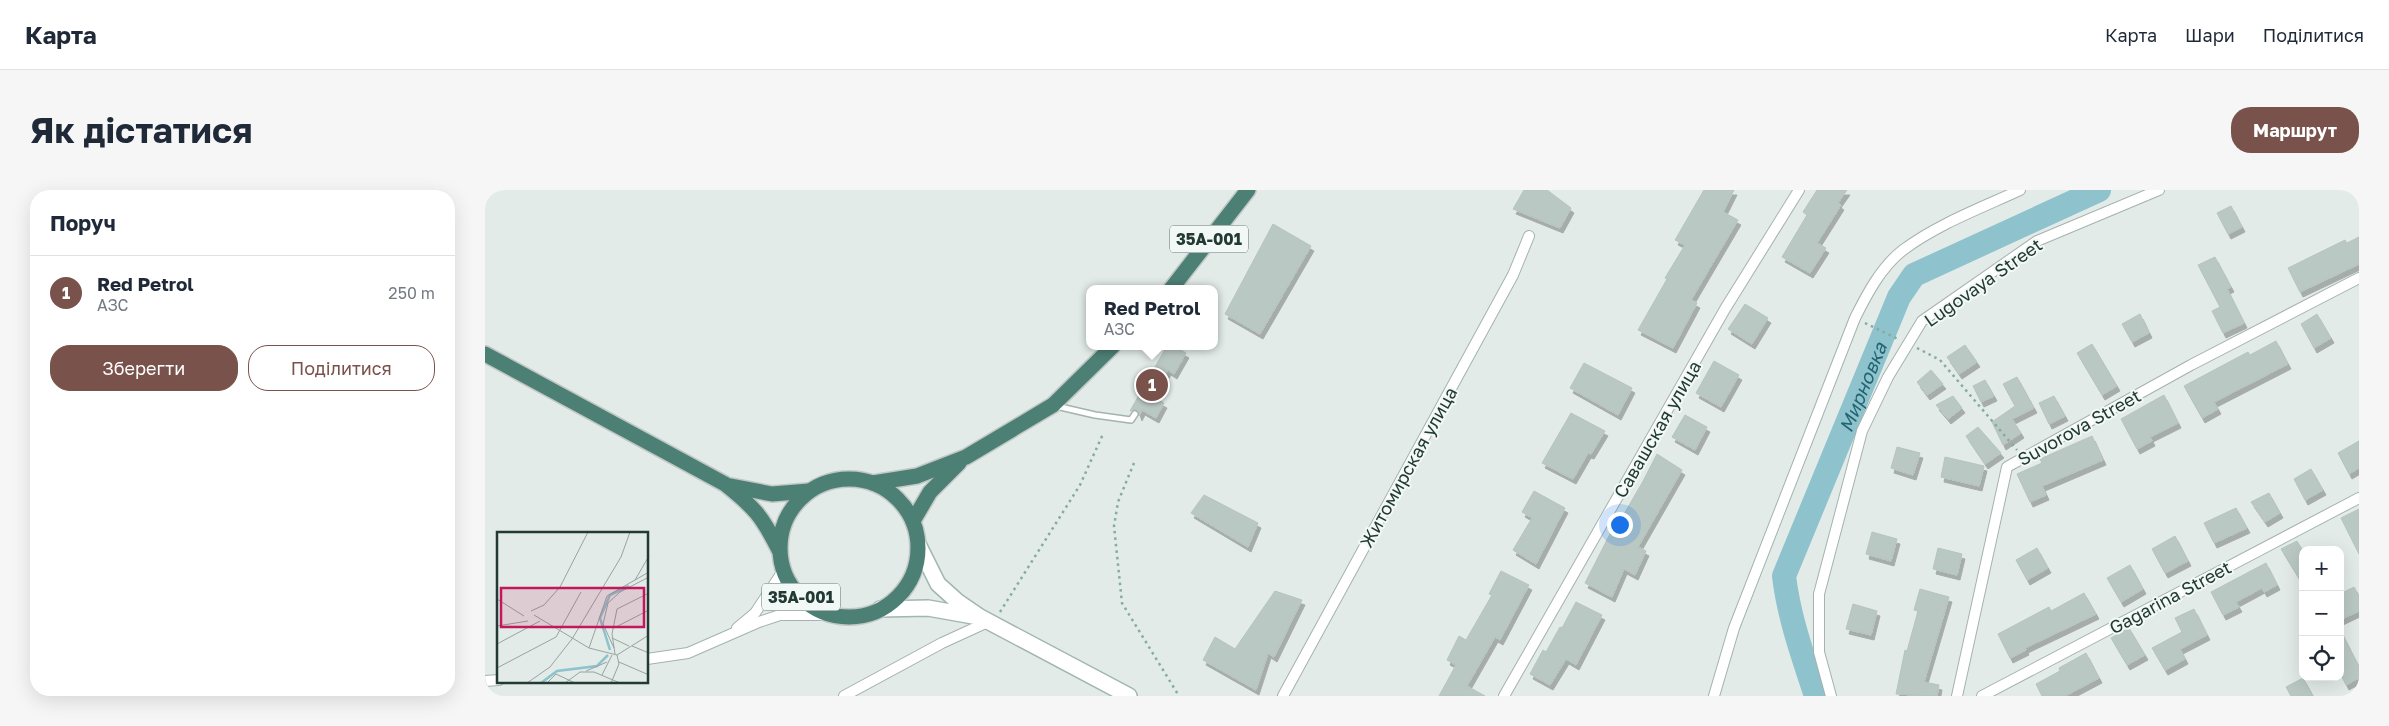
<!DOCTYPE html>
<html lang="uk">
<head>
<meta charset="utf-8">
<style>
  :root { --surface:#fff; --page:#f6f6f7; --text:#1f2937; --muted:#747a83; --line:#e0e1e3; --accent:#79524b }
  body { margin:0; font-family:"Golos Text",sans-serif; background:var(--page); color:var(--text) }
  .controls { position:absolute; right:15px; bottom:15px; display:grid; overflow:hidden; border-radius:10px; box-shadow:0 5px 20px #0002 }
  .controls button { width:45px; height:45px; display:grid; place-items:center; padding:0; border:0; border-bottom:1px solid var(--line); background:var(--surface); color:var(--text); font:25px sans-serif }
  .you { position:absolute; left:1134px; top:334px; width:18px; height:18px; margin:-12px; border:4px solid #fff; border-radius:50%; background:#1a73e8; box-shadow:0 0 0 8px #1a73e833 }
  .badge { display:grid; place-items:center; width:32px; height:32px; border-radius:50%; background:var(--accent); color:#fff; font-size:16px; font-weight:700 }
  .pin { position:absolute; translate:-50% -50%; border:2px solid #fff; box-shadow:0 1px 5px #0006 }
  .popup { position:absolute; left:601px; top:95px; width:132px; height:65px; box-sizing:border-box; display:grid; place-content:center; border-radius:10px; background:var(--surface); filter:drop-shadow(0 1px 4px #0005); font-size:16px; white-space:nowrap; color:var(--muted) }
  .popup b { font-size:19px; color:var(--text) }
  .popup::after { content:''; position:absolute; left:50%; top:100%; margin-left:-10px; border:10px solid transparent; border-top-color:var(--surface) }
  .list { margin:0; padding:0; list-style:none }
  h2 { display:flex; justify-content:space-between; align-items:center; height:65px; margin:0; padding:0 20px; font-size:21px }
  h2 small { font-size:16px; font-weight:400; color:var(--muted) }
  .list li { display:grid; grid-template-columns:32px 1fr auto; gap:15px; align-items:center; box-sizing:border-box; height:75px; padding:0 20px; border-top:1px solid var(--line) }
  .list b { display:block; font-size:19px; white-space:nowrap }
  .list p { margin:0; font-size:16px; white-space:nowrap; color:var(--muted) }
  .list em { font-size:16px; font-style:normal; color:var(--muted) }
  .actions { display:flex; gap:10px; padding:15px 20px }
  .actions a { flex:1; padding:11px 0; border:1px solid var(--accent); border-radius:20px; text-align:center; font-size:18px; color:var(--accent) }
  .actions .main { background:var(--accent); color:#fff }
  .icon { flex:none; width:28px; height:28px; fill:none; stroke:currentColor; stroke-width:2; stroke-linecap:round; stroke-linejoin:round }
  .map { position:relative; flex:none; width:1874px; height:506px; overflow:hidden; border-radius:20px }
  header { display:flex; align-items:center; gap:30px; box-sizing:border-box; height:70px; padding:0 25px; background:var(--surface); border-bottom:1px solid var(--line) }
  header strong { font-size:24px }
  nav { display:flex; gap:28px; margin-inline-start:auto; font-size:18px }
  .intro { display:flex; align-items:center; justify-content:space-between; box-sizing:border-box; height:120px; padding:0 30px }
  h1 { margin:0; font-size:35px }
  .button { padding:12px 22px; border-radius:20px; background:var(--accent); color:#fff; font-size:18px; font-weight:700 }
  main { display:flex; gap:30px; padding:0 30px }
  aside { flex:1; background:var(--surface); border-radius:20px; box-shadow:0 5px 20px #0002 }
  .map>svg:first-child { display:block }
  .lines { fill:none; stroke-linecap:round; stroke-linejoin:round }
  .river { stroke:#8ec2cc; stroke-width:24 }
  .building { fill:#bac8c3; stroke:#b5c4be; filter:url(#shadow) }
  .service-casing { stroke:#a5b2ae; stroke-width:8 }
  .minor-casing { stroke:#a5b2ae; stroke-width:12 }
  .secondary-casing { stroke:#a1b6af; stroke-width:18 }
  .trunk-casing { stroke:#c1c8c6; stroke-width:18 }
  .path { stroke:#84aca0; stroke-width:2.5; stroke-dasharray:2.5 4; stroke-linecap:butt }
  .service { stroke:#fff; stroke-width:5 }
  .minor { stroke:#fff; stroke-width:10 }
  .secondary { stroke:#fff; stroke-width:15 }
  .trunk { stroke:#4d8075; stroke-width:15 }
  .labels { text-anchor:middle; dominant-baseline:central; stroke-width:4; stroke-linejoin:round; paint-order:stroke }
  .shield { fill:#f2f8f5; stroke:#61736e; stroke-width:1 }
  .shield-label { font-size:16px; font-weight:bold; fill:#233a34 }
  .street-label { font-size:18px; fill:#233a34; stroke:#f2f8f5 }
  .water-label { font-size:19px; font-style:italic; fill:#226472; stroke:#f2f8f5 }
  .inset-river { fill:none; stroke:#8ec2cc; stroke-width:2.5 }
  .inset-road { fill:none; stroke:#96a49f; stroke-width:1 }
  .view { fill:#c2185b; fill-opacity:0.15; stroke:#c2185b; stroke-width:2.5 }
  .inset-edge { fill:none; stroke:#233a34; stroke-width:2.5 }
</style>
</head>
<body>
<header>
<strong>Карта</strong>
<nav><a>Карта</a><a>Шари</a><a>Поділитися</a></nav>
</header>
<div class="intro"><h1>Як дістатися</h1><a class="button">Маршрут</a></div>
<main>
<aside>
<h2>Поруч<small></small></h2>
<ul class="list">
<li><span class="badge">1</span><div><b>Red Petrol</b><p>АЗС</p></div><em>250 m</em></li>
</ul>
<div class="actions"><a class="main">Зберегти</a><a>Поділитися</a></div>
</aside>
<div class="map">
<svg width="1874" height="506" viewBox="0 0 1874 506">
  <defs>
    <filter id="shadow"><feDropShadow dx="3" dy="5" stdDeviation="0" flood-color="#0004"/></filter>
  </defs>
  <rect width="100%" height="100%" fill="#e2ebe7"/>
  <g class="lines">
    <path class="river" id="s1" d="M 1331,506 C 1318,466 1304,428 1299,386 L 1414,107 L 1429,85 L 1614,0"/>
  </g>
  <g class="building">
    <path d="M 1039,0 L 1062,0 L 1086,18 L 1075,38 L 1028,19 Z"/>
    <path d="M 1219,0 L 1249,0 L 1238,22 L 1253,30 L 1206,110 L 1212,113 L 1188,158 L 1153,140 L 1182,89 L 1180,88 L 1200,55 L 1190,50 Z"/>
    <path d="M 1332,0 L 1362,0 L 1353,13 L 1356,15 L 1332,53 L 1341,58 L 1325,83 L 1297,67 L 1322,25 L 1318,22 Z"/>
    <path d="M 1746,16 L 1757,37 L 1743,44 L 1732,23 Z"/>
    <path d="M 788,34 L 826,56 L 775,144 L 740,124 Z"/>
    <path d="M 1874,47 L 1874,74 L 1815,102 L 1803,78 L 1860,50 L 1862,53 Z"/>
    <path d="M 1730,67 L 1746,97 L 1742,99 L 1759,133 L 1738,143 L 1727,121 L 1735,117 L 1713,75 Z"/>
    <path d="M 1260,114 L 1283,128 L 1267,154 L 1243,139 Z"/>
    <path d="M 1655,124 L 1664,143 L 1647,152 L 1637,134 Z"/>
    <path d="M 1832,124 L 1846,148 L 1829,158 L 1816,134 Z"/>
    <path d="M 1791,151 L 1803,174 L 1729,212 L 1733,219 L 1717,228 L 1699,196 L 1763,162 L 1765,165 Z"/>
    <path d="M 1607,154 L 1632,196 L 1617,205 L 1592,163 Z"/>
    <path d="M 1480,155 L 1492,172 L 1474,184 L 1462,167 Z"/>
    <path d="M 682,156 L 689,156 L 701,163 L 689,184 L 683,180 L 667,207 L 679,213 L 671,228 L 657,220 L 654,226 L 652,220 L 645,221 Z"/>
    <path d="M 1229,171 L 1254,185 L 1236,217 L 1211,203 Z"/>
    <path d="M 1099,173 L 1147,198 L 1133,225 L 1085,198 Z"/>
    <path d="M 1446,180 L 1458,194 L 1442,205 L 1432,192 Z"/>
    <path d="M 1532,187 L 1549,218 L 1527,229 L 1536,243 L 1518,255 L 1507,232 L 1530,216 L 1518,194 Z"/>
    <path d="M 1500,190 L 1509,206 L 1496,212 L 1488,196 Z"/>
    <path d="M 1679,205 L 1693,233 L 1665,247 L 1667,251 L 1652,259 L 1636,229 Z"/>
    <path d="M 1468,206 L 1477,218 L 1463,229 L 1451,215 Z"/>
    <path d="M 1569,206 L 1580,226 L 1564,234 L 1554,213 Z"/>
    <path d="M 1086,223 L 1120,241 L 1106,264 L 1103,263 L 1088,289 L 1057,273 Z"/>
    <path d="M 1200,225 L 1222,237 L 1210,260 L 1187,247 Z"/>
    <path d="M 1493,237 L 1516,263 L 1500,274 L 1481,246 Z"/>
    <path d="M 1607,246 L 1618,270 L 1557,296 L 1561,305 L 1545,312 L 1532,284 L 1557,273 L 1555,269 Z"/>
    <path d="M 1874,251 L 1874,278 L 1864,284 L 1853,263 Z"/>
    <path d="M 1412,257 L 1435,263 L 1428,285 L 1406,278 Z"/>
    <path d="M 1172,264 L 1197,280 L 1153,357 L 1161,361 L 1150,385 L 1139,379 L 1127,407 L 1100,393 L 1126,342 L 1128,343 L 1157,293 Z"/>
    <path d="M 1460,267 L 1499,276 L 1494,296 L 1456,287 Z"/>
    <path d="M 1826,279 L 1838,300 L 1820,310 L 1809,289 Z"/>
    <path d="M 1049,301 L 1080,318 L 1051,374 L 1028,360 L 1047,328 L 1037,322 Z"/>
    <path d="M 1784,303 L 1795,323 L 1780,332 L 1766,312 Z"/>
    <path d="M 719,305 L 773,333 L 763,357 L 706,323 Z"/>
    <path d="M 1751,318 L 1762,338 L 1729,353 L 1719,333 Z"/>
    <path d="M 1874,319 L 1874,364 L 1856,328 Z"/>
    <path d="M 1387,342 L 1412,349 L 1406,371 L 1381,364 Z"/>
    <path d="M 1690,346 L 1703,371 L 1680,383 L 1667,359 Z"/>
    <path d="M 1812,351 L 1818,361 L 1818,395 L 1796,359 Z"/>
    <path d="M 1453,358 L 1477,364 L 1472,385 L 1448,379 Z"/>
    <path d="M 1552,358 L 1563,378 L 1542,390 L 1531,370 Z"/>
    <path d="M 1781,373 L 1792,395 L 1779,402 L 1777,398 L 1751,412 L 1754,417 L 1738,425 L 1726,402 Z"/>
    <path d="M 1645,375 L 1658,399 L 1636,412 L 1622,388 Z"/>
    <path d="M 1016,381 L 1044,395 L 1015,450 L 1010,447 L 982,496 L 1000,506 L 954,506 L 971,475 L 962,470 L 974,446 L 981,450 L 1007,405 L 1004,404 Z"/>
    <path d="M 1869,397 L 1874,406 L 1874,421 L 1855,430 L 1855,404 Z"/>
    <path d="M 1435,399 L 1464,407 L 1439,492 L 1454,495 L 1452,506 L 1411,504 L 1420,460 L 1422,461 L 1433,421 L 1429,420 Z"/>
    <path d="M 790,401 L 817,410 L 789,467 L 783,463 L 771,500 L 718,470 L 730,447 L 750,459 Z"/>
    <path d="M 1599,403 L 1611,424 L 1540,458 L 1541,460 L 1525,468 L 1513,444 L 1564,417 L 1566,421 Z"/>
    <path d="M 1091,412 L 1117,425 L 1091,475 L 1081,469 L 1065,495 L 1045,484 L 1058,460 L 1061,462 L 1075,437 L 1077,438 Z"/>
    <path d="M 1368,414 L 1392,421 L 1386,445 L 1361,439 Z"/>
    <path d="M 1709,419 L 1722,445 L 1695,459 L 1700,469 L 1680,480 L 1667,458 L 1697,442 L 1690,428 Z"/>
    <path d="M 1644,438 L 1660,465 L 1642,475 L 1626,448 Z"/>
    <path d="M 1855,440 L 1874,477 L 1874,488 L 1861,495 L 1855,483 Z"/>
    <path d="M 1601,463 L 1614,488 L 1580,506 L 1557,506 L 1551,494 L 1575,481 L 1574,478 Z"/>
    <path d="M 1818,488 L 1828,506 L 1806,506 L 1801,497 Z"/>
  </g>
  <g class="lines">
    <defs>
      <path id="service" d="M 571,216 L 610,225 L 646,230 L 650,224"/>
      <g id="minor">
        <path d="M 252,438 L 270,423 L 298,381"/>
        <path d="M 162,469 L 203,463 L 274,432 L 295,425 L 349,425"/>
        <path d="M 0,491 L 14,490"/>
        <path d="M 359,506 L 457,453 L 505,431"/>
        <path d="M 798,506 L 1028,85 L 1044,46"/>
        <path d="M 1019,506 L 1240,119 L 1314,0"/>
        <path d="M 1229,506 L 1249,438 L 1370,128 C 1382,104 1396,77 1418,60 C 1453,34 1496,18 1535,0"/>
        <path d="M 1346,506 L 1334,462 L 1334,404 L 1377,241 L 1403,187 L 1437,131 L 1552,51 L 1674,0"/>
        <path d="M 1472,506 L 1522,277 L 1706,175 L 1874,88"/>
        <path d="M 1497,506 L 1874,308"/>
      </g>
      <g id="secondary">
        <path d="M 433,354 L 453,394 L 473,412 L 495,427 L 644,506"/>
        <path d="M 395,419 L 443,418 L 488,426"/>
      </g>
      <g id="trunk">
        <path d="M 686,99 L 763,0"/>
        <path d="M 0,164 L 240,294 C 270,318 277,326 294,360"/>
        <circle cx="364" cy="358" r="69"/>
        <path d="M 388,293 L 432,286 L 481,267 L 568,215 L 628,156"/>
        <path d="M 246,296 L 287,304 L 324,301"/>
        <path d="M 428,331 L 445,302 L 474,273"/>
      </g>
    </defs>
    <use href="#service" class="service-casing"/>
    <use href="#minor" class="minor-casing"/>
    <use href="#secondary" class="secondary-casing"/>
    <use href="#trunk" class="trunk-casing"/>
    <g class="path">
      <path d="M 1380,133 L 1413,149"/>
      <path d="M 1432,158 L 1455,170 L 1532,260"/>
      <path d="M 649,273 L 633,312 L 629,336 L 637,413 L 694,506"/>
      <path d="M 515,422 L 595,295 L 618,244"/>
    </g>
    <use href="#service" class="service"/>
    <use href="#minor" class="minor"/>
    <use href="#secondary" class="secondary"/>
    <use href="#trunk" class="trunk"/>
  </g>
  <g class="labels">
    <g class="shield">
      <rect x="685" y="35.5" width="78" height="27" rx="4"/>
      <rect x="277" y="393.5" width="78" height="27" rx="4"/>
    </g>
    <g class="shield-label">
      <text x="724" y="49">35А-001</text>
      <text x="316" y="407">35А-001</text>
    </g>
    <g class="street-label">
      <text transform="translate(1498 92) rotate(-35)">Lugovaya Street</text>
      <text transform="translate(1594 237) rotate(-29)">Suvorova Street</text>
      <text transform="translate(1172 239) rotate(-60)">Савашская улица</text>
      <text transform="translate(923 277) rotate(-61)">Житомирская улица</text>
      <text transform="translate(1685 407) rotate(-28)">Gagarina Street</text>
    </g>
    <g class="water-label">
      <text stroke="none"><textPath href="#s1" startOffset="329">Мирновка</textPath></text>
    </g>
  </g>
  <g transform="translate(12 342)">
    <rect width="151" height="151" fill="#e2ebe7"/>
    <path class="inset-river" d="M 113,118 L 103,86 L 113,63 L 132,54M 44,151 L 60,139 L 100,134 L 111,123"/>
    <path class="inset-road" d="M 138,48 L 152,40M 0,67 L 27,84M 34,79 L 47,73 L 63,55 L 91,0M 37,83 L 92,116 L 120,123 L 122,132 L 114,151M 0,94 L 31,89M 117,96 L 152,78M 115,106 L 132,114M 0,112 L 43,89M 135,114 L 152,121M 92,116 L 110,64 L 138,48 L 152,24M 117,116 L 106,92 L 111,71 L 123,60 L 152,45M 118,122 L 115,102 L 120,77 L 152,61M 120,123 L 152,103M 122,130 L 152,143M 0,136 L 59,105 L 84,60M 89,139 L 110,130M 105,143 L 115,123M 30,151 L 53,135 L 75,107 L 124,25 L 133,0M 50,151 L 59,142 L 78,151M 68,151 L 83,140 L 97,140 L 123,151"/>
    <path class="view" d="M 4,56 L 147,56 L 147,95 L 4,95 Z"/>
    <rect width="151" height="151" class="inset-edge"/>
  </g>
</svg>
<div class="controls">
<button>+</button>
<button>−</button>
<button><svg class="icon" aria-label="locate" viewBox="0 0 24 24"><circle cx="12" cy="12" r="6"/><path d="M12 2v4M12 18v4M2 12h4M18 12h4"/></svg></button>
</div>
<div class="you"></div>
<div class="pin badge" style="left:667px;top:195px">1</div>
<div class="popup"><b>Red Petrol</b>АЗС</div>
</div>
</main>
</body>
</html>
